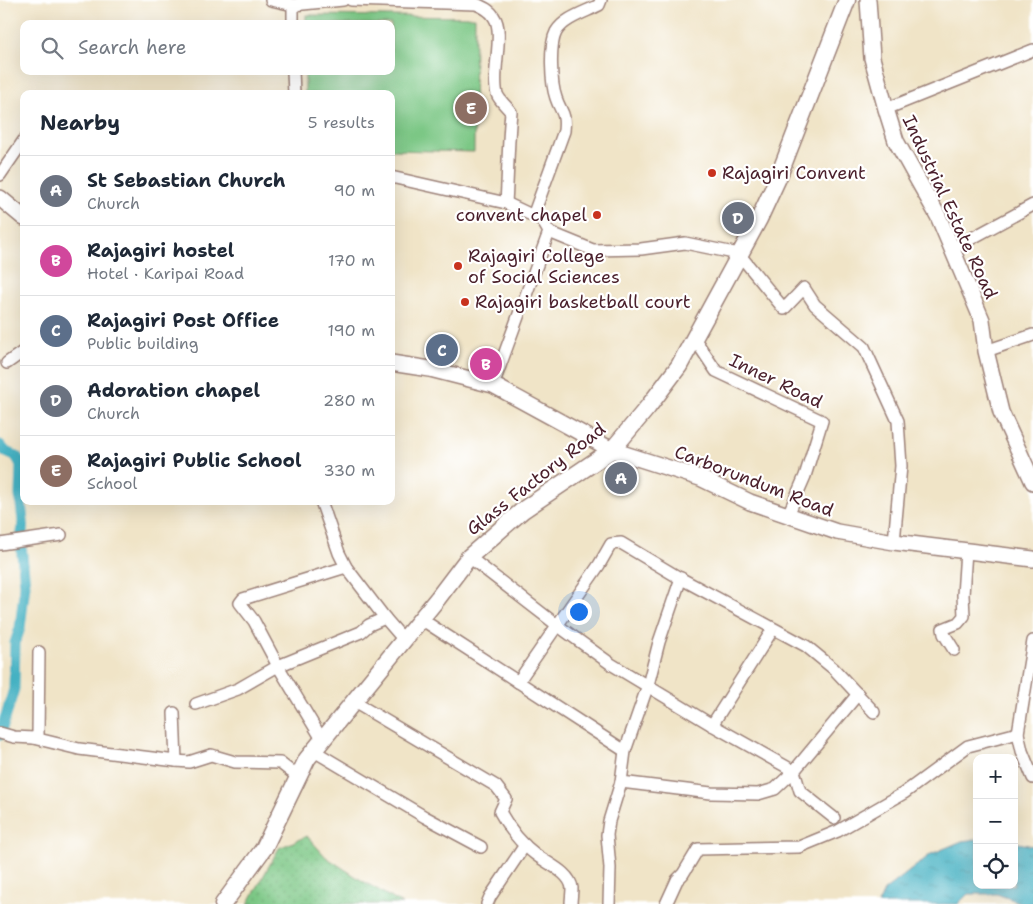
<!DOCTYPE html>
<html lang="en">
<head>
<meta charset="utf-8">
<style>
  :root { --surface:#fff; --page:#f6f6f7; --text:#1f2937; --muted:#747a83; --line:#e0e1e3; --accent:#b45309 }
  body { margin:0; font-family:"Shantell Sans",sans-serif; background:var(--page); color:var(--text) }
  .controls { position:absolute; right:15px; bottom:15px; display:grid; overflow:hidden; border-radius:10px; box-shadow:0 5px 20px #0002 }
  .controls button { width:45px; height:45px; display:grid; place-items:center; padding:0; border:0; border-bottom:1px solid var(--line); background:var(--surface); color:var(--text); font:25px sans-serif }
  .you { position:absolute; left:578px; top:611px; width:18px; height:18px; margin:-12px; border:4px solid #fff; border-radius:50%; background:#1a73e8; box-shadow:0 0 0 8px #1a73e833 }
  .badge { display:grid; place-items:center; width:32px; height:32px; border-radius:50%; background:var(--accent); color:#fff; font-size:16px; font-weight:700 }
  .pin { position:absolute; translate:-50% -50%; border:2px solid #fff; box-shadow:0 1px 5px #0006 }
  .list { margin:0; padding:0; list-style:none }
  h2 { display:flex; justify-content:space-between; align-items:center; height:65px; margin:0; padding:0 20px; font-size:21px }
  h2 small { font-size:16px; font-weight:400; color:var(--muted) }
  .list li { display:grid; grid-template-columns:32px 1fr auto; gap:15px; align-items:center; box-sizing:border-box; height:70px; padding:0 20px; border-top:1px solid var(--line) }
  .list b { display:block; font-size:19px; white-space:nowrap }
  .list p { margin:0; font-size:16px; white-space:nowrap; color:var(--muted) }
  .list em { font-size:16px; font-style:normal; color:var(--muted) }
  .icon { flex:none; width:28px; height:28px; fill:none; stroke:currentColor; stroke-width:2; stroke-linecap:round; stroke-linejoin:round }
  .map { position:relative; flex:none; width:1033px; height:904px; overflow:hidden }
  .search { position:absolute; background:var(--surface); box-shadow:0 5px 20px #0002; left:20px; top:20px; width:375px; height:55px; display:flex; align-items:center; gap:12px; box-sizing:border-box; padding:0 18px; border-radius:10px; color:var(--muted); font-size:19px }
  .panel { position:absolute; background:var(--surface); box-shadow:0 5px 20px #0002; left:20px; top:90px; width:375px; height:415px; border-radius:10px }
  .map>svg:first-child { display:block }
  .grass { fill:url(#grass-dots); stroke:#637358 }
  .garden { fill:#7cc785; stroke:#637358 }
  .water { fill:url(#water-ripples); stroke:#476876 }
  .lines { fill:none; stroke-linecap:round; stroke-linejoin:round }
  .canal { stroke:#44b1c2; stroke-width:11 }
  .minor-casing { stroke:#9d8279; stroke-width:14 }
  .tertiary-casing { stroke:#9d8279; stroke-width:18 }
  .secondary-casing { stroke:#9d8279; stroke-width:19 }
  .minor { stroke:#fff; stroke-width:11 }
  .tertiary { stroke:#fff; stroke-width:15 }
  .secondary { stroke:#fff; stroke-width:16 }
  .poi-dot { fill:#c8321e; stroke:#fff; stroke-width:2 }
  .labels { text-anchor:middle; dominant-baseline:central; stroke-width:4.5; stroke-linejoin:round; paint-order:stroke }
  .poi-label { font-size:18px; fill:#4a1f2b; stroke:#fff; text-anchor:start }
  .street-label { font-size:18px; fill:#4a1f2b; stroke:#fff }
</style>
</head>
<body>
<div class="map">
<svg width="1033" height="904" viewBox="0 0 1033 904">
  <defs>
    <pattern id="grass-dots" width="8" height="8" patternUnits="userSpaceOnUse" patternTransform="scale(1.25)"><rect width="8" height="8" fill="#7cc785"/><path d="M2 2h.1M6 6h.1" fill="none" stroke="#6daa73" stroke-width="1.8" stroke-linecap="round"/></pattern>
    <pattern id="water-ripples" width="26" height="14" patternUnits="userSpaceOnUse" patternTransform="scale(1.25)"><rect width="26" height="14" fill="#44b1c2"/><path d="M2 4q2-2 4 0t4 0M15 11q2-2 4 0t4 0" fill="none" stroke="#3b8f9e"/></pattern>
  </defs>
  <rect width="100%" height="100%" fill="#fff"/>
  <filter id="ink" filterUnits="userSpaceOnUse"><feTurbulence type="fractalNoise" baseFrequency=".02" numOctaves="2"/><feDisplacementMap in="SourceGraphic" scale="10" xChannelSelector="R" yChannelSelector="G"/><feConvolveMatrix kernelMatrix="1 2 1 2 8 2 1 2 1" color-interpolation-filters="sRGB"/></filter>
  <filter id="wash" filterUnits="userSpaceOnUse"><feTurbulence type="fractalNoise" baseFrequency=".0096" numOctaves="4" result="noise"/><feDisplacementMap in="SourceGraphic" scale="20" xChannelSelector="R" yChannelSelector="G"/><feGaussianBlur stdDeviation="1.12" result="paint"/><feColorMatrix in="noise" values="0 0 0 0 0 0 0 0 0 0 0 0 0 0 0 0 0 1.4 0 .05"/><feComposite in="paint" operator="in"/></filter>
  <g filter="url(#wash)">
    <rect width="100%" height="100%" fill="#f0e4c7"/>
    <path class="grass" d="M 307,836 L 326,857 L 361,880 L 402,904 L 248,904 L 279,848 Z"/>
    <path class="garden" d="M 306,15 L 475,17 L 474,152 L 391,150 L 391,94 L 305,94 L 305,71 L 391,71 L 391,24 L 306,24 Z"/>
    <path class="water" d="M 977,839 L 977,885 L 1014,885 L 1014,842 L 1033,846 L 1033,904 L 1024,904 L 997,894 L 968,894 L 958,904 L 878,904 L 884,891 L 931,854 L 962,841 Z"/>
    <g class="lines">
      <path class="canal" d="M 0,445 L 6,452 L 17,457 L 21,465 L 20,495 L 23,521 L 21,544 L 25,585 L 20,628 L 15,643 L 14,689 L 0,735"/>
    </g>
  </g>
  <g filter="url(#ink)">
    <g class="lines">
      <defs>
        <g id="minor">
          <path d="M 271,0 L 293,5 L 343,0"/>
          <path d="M 351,0 L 476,4 C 483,7 490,10 494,17 C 505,32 491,73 497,94 C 499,100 507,107 511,112 C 508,143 508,173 506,203"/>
          <path d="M 293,5 L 293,24"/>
          <path d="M 293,71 L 294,94"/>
          <path d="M 886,109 L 1033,50"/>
          <path d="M 0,175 L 24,140"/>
          <path d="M 391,177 L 506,203 L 542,220 L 549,232 L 493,385"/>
          <path d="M 533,216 L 564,131 C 566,112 561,113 556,98 C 551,84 549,45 556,32 C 564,18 586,12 599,5 L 601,0"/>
          <path d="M 549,232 L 593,250 L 641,249 L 685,243 L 739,254 L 784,309 L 804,288 L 815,305 L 864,347 L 898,421 L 901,466 L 894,542"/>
          <path d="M 952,249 L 1033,205"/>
          <path d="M 694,338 L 716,371 L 822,421 L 805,476 L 788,515"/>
          <path d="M 986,351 L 1033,335"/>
          <path d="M 7,363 L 24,351"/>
          <path d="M 0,544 L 61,535"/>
          <path d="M 469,557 L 557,625 L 611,664 L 712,725 L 794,771 L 800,791 L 834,818"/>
          <path d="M 385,618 L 404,640"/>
          <path d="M 421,619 L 625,751"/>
          <path d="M 1033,641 L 1018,733 L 1022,751 L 1033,778"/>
          <path d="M 954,650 L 944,634 L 943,629 L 958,623 L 964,616 L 963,595 L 966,551"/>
          <path d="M 518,682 L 599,565 L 611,544 L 621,543 L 678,577 L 806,646 L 834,669 L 874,712"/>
          <path d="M 354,702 L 496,786 L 506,799 L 500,812 C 509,828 520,843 535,854 C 546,863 570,872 572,888 C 572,893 571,899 571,904"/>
          <path d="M 196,704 L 238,689 L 278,666 L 361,632 L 369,625 L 385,618 L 346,567 L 339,553 L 321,501"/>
          <path d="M 174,713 L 176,761"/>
          <path d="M 712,725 L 773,629"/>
          <path d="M 0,733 L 14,737 L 34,738 L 38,735 L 39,652"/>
          <path d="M 34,738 L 79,749 L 176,761 L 189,762 L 211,755 L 235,762 L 280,763 L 298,777"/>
          <path d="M 323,741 L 278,666 L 254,621 L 240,603 L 243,599 L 346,567"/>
          <path d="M 314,751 L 425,817 L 481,847"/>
          <path d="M 621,782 L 711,793 L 758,794 L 775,789 L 794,771 L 858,694"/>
          <path d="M 487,904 L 490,897 L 525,845"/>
          <path d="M 609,904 L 610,868 L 607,835 L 609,821 L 621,782 L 625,751 L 648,685 L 659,642 L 681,578"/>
          <path d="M 666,904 L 677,880 L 683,874 L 698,849 L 799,847 L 838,831 L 904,793 L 968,746 L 1018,733"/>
        </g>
        <g id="tertiary">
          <path d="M 868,0 L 872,58 L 886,109 L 896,141 L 938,216 L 982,320 L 986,351 L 1001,412 L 1033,482"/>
          <path d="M 0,198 L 24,218"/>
          <path d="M 391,363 L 430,369 L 493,385 L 612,450 L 700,478 L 750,502 L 837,532 L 894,542 L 1033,559"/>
        </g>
        <path id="secondary" d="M 223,904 L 264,848 L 307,759 L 438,598 L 469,557 L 523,510 L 612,450 L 648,407 L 679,366 L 759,219 L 778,178 L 847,0"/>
      </defs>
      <use href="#minor" class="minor-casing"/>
      <use href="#tertiary" class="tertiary-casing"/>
      <use href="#secondary" class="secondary-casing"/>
      <use href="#minor" class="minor"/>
      <use href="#tertiary" class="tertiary"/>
      <use href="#secondary" class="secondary"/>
    </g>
  </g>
  <g class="poi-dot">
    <circle cx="712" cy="173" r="5"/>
    <circle cx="597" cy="215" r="5"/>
    <circle cx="458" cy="266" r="5"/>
    <circle cx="465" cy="302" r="5"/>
  </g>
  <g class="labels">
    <g class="poi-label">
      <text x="722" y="173">Rajagiri Convent</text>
      <text x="587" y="215" text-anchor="end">convent chapel</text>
      <text x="468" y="256">Rajagiri College<tspan x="468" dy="21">of Social Sciences</tspan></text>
      <text x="475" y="302">Rajagiri basketball court</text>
    </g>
    <g class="street-label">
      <text transform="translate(950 207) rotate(65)">Industrial Estate Road</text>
      <text transform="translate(776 381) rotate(26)">Inner Road</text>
      <text transform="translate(536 479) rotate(-38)">Glass Factory Road</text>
      <text transform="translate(754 481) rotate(21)">Carborundum Road</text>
    </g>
  </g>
</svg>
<div class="controls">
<button>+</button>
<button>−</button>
<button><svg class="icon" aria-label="locate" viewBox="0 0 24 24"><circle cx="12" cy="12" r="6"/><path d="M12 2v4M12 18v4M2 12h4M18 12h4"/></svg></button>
</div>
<div class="you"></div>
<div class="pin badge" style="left:621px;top:478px;background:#6b7280">A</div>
<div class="pin badge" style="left:486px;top:364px;background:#d1479c">B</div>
<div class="pin badge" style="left:442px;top:350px;background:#5c6f8a">C</div>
<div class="pin badge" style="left:738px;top:218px;background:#6b7280">D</div>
<div class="pin badge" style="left:471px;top:108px;background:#8d6e63">E</div>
<div class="search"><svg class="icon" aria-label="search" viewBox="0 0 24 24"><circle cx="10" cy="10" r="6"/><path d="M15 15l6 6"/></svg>Search here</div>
<section class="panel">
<h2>Nearby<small>5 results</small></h2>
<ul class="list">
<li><span class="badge" style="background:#6b7280">A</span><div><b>St Sebastian Church</b><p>Church</p></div><em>90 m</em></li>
<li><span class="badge" style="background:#d1479c">B</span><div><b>Rajagiri hostel</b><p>Hotel · Karipai Road</p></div><em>170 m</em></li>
<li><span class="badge" style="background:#5c6f8a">C</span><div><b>Rajagiri Post Office</b><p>Public building</p></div><em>190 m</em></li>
<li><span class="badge" style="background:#6b7280">D</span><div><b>Adoration chapel</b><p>Church</p></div><em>280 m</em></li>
<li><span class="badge" style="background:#8d6e63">E</span><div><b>Rajagiri Public School</b><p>School</p></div><em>330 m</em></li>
</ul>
</section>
</div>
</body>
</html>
